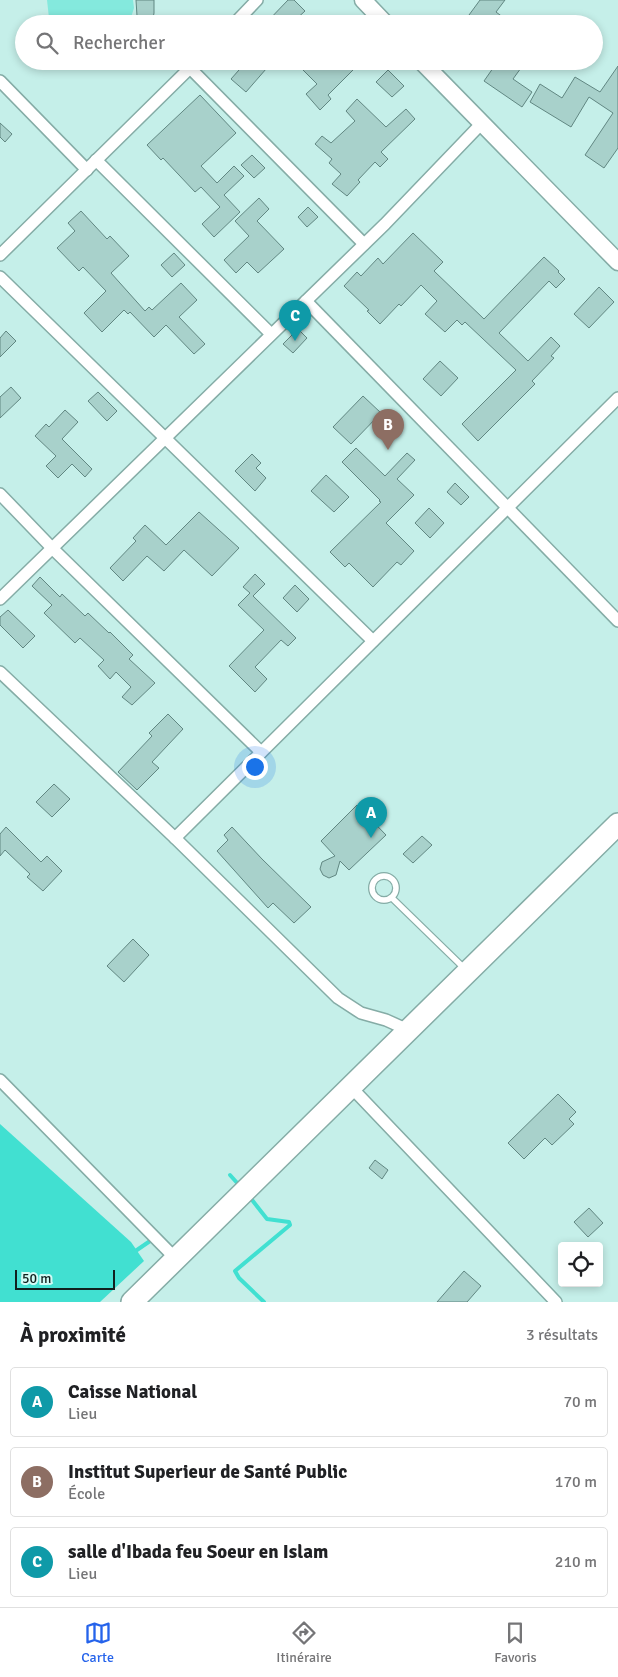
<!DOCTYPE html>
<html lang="fr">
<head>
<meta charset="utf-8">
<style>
  :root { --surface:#fff; --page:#f6f6f6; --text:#202124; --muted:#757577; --line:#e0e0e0; --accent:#2563eb }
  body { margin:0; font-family:Signika,sans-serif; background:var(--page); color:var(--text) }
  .controls { position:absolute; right:15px; bottom:15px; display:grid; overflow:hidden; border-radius:5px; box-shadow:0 2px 8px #0003 }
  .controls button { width:45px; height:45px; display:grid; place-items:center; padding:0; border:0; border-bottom:1px solid var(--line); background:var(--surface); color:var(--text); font:25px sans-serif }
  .scale { position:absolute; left:15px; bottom:12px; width:100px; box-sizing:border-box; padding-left:5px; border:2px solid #10201e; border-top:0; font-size:14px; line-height:18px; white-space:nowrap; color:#10201e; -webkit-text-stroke:4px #d2fcf6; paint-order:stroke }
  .you { position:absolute; left:254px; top:766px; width:18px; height:18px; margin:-12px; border:4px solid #fff; border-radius:50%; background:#1a73e8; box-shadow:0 0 0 8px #1a73e833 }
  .badge { display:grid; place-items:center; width:32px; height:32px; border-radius:50%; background:var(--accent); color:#fff; font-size:16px; font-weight:700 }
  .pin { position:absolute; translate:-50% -41px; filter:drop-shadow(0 1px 2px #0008) }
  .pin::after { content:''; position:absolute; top:26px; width:18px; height:15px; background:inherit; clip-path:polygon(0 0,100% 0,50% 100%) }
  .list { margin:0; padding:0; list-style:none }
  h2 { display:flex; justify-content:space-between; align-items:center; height:65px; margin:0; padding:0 20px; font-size:21px }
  h2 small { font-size:16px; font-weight:400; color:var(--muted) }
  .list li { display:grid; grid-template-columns:32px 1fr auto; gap:15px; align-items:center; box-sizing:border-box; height:70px; margin:0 10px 10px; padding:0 10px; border:1px solid var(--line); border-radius:5px }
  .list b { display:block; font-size:19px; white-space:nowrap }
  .list p { margin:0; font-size:16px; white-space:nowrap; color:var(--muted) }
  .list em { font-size:16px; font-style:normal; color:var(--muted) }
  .icon { flex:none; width:28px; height:28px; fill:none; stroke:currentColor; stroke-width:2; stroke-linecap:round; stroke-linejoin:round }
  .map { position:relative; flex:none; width:618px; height:1302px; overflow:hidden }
  .search { position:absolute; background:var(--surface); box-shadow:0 2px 8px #0003; left:15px; right:15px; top:15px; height:55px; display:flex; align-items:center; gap:12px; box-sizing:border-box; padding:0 18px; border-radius:28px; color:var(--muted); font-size:19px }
  .sheet { height:305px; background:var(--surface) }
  nav { display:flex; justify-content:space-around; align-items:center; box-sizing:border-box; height:70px; border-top:1px solid var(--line); background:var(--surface); font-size:14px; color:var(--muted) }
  nav a { display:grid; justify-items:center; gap:2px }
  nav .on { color:var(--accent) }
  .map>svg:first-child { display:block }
  .green { fill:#84e9dd }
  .water { fill:#41e0d1 }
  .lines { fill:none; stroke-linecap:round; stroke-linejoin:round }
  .stream { stroke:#41e0d1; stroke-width:4 }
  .building { fill:#a8d1cb; stroke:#618782 }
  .lane-casing { stroke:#85aca6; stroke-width:8 }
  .street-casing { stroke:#85aca6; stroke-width:14 }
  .secondary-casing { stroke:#85aca6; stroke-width:19 }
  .highway-casing { stroke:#85aca6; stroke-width:24 }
  .lane { stroke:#fff; stroke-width:5.5 }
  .street { stroke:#fff; stroke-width:11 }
  .secondary { stroke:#fff; stroke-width:16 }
  .highway { stroke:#fff; stroke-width:21 }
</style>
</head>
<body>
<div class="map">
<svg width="618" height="1302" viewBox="0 0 618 1302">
  <rect width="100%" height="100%" fill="#c5efe9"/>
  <path class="green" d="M 47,0 L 133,0 L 134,8 L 129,24 L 52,24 L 49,18 Z"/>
  <path class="water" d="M 0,1124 L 131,1242 L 144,1261 L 100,1302 L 0,1302 Z"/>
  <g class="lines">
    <g class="stream">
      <path d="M 230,1175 L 239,1185"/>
      <path d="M 249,1196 L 267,1219 L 289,1222 L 290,1225 L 235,1271 L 239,1278 L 264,1302"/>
      <path d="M 134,1252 L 153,1239"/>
    </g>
  </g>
  <g class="building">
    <path d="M 136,0 L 154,0 L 154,13 L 152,24 L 134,24 L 137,16 Z"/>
    <path d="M 288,0 L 294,0 L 305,11 L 293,22 L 288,17 L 281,24 L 265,24 Z"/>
    <path d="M 480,0 L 505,0 L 496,12 L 512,24 L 481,24 L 469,15 Z"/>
    <path d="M 247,61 L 273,61 L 246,92 L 231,79 Z"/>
    <path d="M 294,61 L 362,61 L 328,95 L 331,99 L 320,110 L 306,94 L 317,84 Z"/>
    <path d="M 498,61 L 526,61 L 513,79 L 532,92 L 522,107 L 484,81 Z"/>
    <path d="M 618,66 L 618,148 L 604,168 L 585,155 L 613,113 L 589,97 L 571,127 L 530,102 L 540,84 L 562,98 L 575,77 L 600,92 Z"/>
    <path d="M 388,70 L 404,86 L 392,97 L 376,82 Z"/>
    <path d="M 200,95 L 236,133 L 201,166 L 217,183 L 234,166 L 244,176 L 224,195 L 240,212 L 214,237 L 202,224 L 220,207 L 201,187 L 195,192 L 163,158 L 161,160 L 147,145 Z"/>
    <path d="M 357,99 L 386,127 L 406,109 L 415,119 L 381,152 L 388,159 L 380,167 L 375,162 L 358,180 L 360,182 L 347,196 L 332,184 L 341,174 L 329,163 L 332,159 L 315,144 L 322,136 L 331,143 L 355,121 L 346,111 Z"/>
    <path d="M 0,123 L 12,134 L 5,142 L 0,137 Z"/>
    <path d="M 252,155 L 265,168 L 254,178 L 241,165 Z"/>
    <path d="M 259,198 L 269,209 L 257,221 L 284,249 L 258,273 L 247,262 L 236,273 L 224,260 L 249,236 L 235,221 Z"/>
    <path d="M 308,207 L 318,217 L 307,227 L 298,217 Z"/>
    <path d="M 81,211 L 107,239 L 110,236 L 129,256 L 111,273 L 145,311 L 149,307 L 152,310 L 181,283 L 197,300 L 179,317 L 205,344 L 194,354 L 166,325 L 154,337 L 130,312 L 128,314 L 124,310 L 102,332 L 84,313 L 106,291 L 83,267 L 79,271 L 57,248 L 75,231 L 68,223 Z"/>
    <path d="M 413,233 L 443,262 L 434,271 L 484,319 L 544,257 L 559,271 L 558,272 L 565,279 L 556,288 L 549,281 L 499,333 L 528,361 L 551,337 L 560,346 L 551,356 L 554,358 L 532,381 L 535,384 L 478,441 L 462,424 L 516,370 L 465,322 L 462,325 L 457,320 L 445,332 L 425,314 L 437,301 L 421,285 L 401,306 L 399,304 L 380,324 L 367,311 L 369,310 L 344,286 L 357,272 L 361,276 L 378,258 L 383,264 Z"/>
    <path d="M 174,253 L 185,265 L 172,277 L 161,265 Z"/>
    <path d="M 599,287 L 614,302 L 589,328 L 574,314 Z"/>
    <path d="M 298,329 L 307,338 L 293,353 L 283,344 Z"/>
    <path d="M 6,331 L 16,341 L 0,357 L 0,338 Z"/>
    <path d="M 440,361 L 458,378 L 441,396 L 423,379 Z"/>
    <path d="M 11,387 L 21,398 L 0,418 L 0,397 Z"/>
    <path d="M 98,392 L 117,411 L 107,421 L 88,401 Z"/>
    <path d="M 363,396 L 381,413 L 351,444 L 333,427 Z"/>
    <path d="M 65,410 L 78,422 L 62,439 L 92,469 L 85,477 L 72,464 L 58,478 L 46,466 L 56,456 L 35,436 L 46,424 L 49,427 Z"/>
    <path d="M 356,448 L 385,476 L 407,453 L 415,460 L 397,479 L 414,495 L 386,523 L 414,551 L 401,565 L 397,562 L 373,587 L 349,563 L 345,567 L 330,552 L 381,502 L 379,501 L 380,500 L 342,462 Z"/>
    <path d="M 252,454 L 261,463 L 256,468 L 266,478 L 255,491 L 235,471 Z"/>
    <path d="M 326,475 L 349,497 L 334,512 L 311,491 Z"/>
    <path d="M 455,483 L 469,497 L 461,505 L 447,492 Z"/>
    <path d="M 429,508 L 444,523 L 430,538 L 415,523 Z"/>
    <path d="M 199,512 L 239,548 L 212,576 L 184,550 L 164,571 L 147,556 L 123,581 L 110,568 L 136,541 L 133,538 L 145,525 L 166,545 Z"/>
    <path d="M 255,574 L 265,584 L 253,596 L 296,638 L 288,646 L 281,640 L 255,667 L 267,679 L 255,692 L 229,666 L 264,630 L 238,605 L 250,593 L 243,587 Z"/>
    <path d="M 40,577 L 60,597 L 62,594 L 85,616 L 88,613 L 109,633 L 110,632 L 133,655 L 129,659 L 155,683 L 132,705 L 122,697 L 131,687 L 116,672 L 110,679 L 98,666 L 104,660 L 80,638 L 75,643 L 44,613 L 52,605 L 32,586 Z"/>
    <path d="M 295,585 L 309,599 L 297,612 L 283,598 Z"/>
    <path d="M 8,610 L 35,636 L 23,648 L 0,625 L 0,617 Z"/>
    <path d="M 168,714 L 183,729 L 152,762 L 159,768 L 137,790 L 118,772 L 152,736 L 149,733 Z"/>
    <path d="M 54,784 L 70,799 L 52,817 L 36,802 Z"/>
    <path d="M 357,805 L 386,835 L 349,870 L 340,861 L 336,875 L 329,878 L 323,875 L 320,869 L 322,862 L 335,856 L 321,841 Z"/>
    <path d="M 6,827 L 41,862 L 47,856 L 62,871 L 43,891 L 27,877 L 30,874 L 5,850 L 0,856 L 0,834 Z"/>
    <path d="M 232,827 L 262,859 L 311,907 L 294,923 L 273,903 L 268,908 L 217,851 L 228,840 L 224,835 Z"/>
    <path d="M 422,836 L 432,845 L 413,863 L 403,854 Z"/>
    <path d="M 133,939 L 149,955 L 124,982 L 107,966 Z"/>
    <path d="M 558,1094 L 576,1112 L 569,1119 L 574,1124 L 552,1145 L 545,1138 L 524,1159 L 508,1143 Z"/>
    <path d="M 375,1160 L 388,1170 L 382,1179 L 369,1168 Z"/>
    <path d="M 589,1208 L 603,1223 L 588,1237 L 574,1222 Z"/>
    <path d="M 464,1271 L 481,1286 L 467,1302 L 437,1302 Z"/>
  </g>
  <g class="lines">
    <defs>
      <g id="lane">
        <circle cx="384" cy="888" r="12"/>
        <path d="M 392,898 L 464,968"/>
      </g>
      <g id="street">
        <path d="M 234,24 L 257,0"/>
        <path d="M 190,68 L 364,244"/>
        <path d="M 0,81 L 87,170"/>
        <path d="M 96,160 L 271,334"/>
        <path d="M 0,255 L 197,61"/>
        <path d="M 0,277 L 373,641"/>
        <path d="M 306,301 L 618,621"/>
        <path d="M 0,494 L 52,548 L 261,752"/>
        <path d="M 0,599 L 385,224 L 481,124"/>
        <path d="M 0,672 L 175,838 L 338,998 L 361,1013 L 386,1020 L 408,1030"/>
        <path d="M 175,838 L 618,398"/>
        <path d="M 0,1080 L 176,1259"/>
        <path d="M 350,1086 L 556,1302"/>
      </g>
      <g id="secondary">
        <path d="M 363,0 L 386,24"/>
        <path d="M 421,61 L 618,262"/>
      </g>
      <path id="highway" d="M 132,1302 L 618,824"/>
    </defs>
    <use href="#lane" class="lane-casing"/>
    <use href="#street" class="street-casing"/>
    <use href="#secondary" class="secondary-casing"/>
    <use href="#highway" class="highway-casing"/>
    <use href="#lane" class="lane"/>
    <use href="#street" class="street"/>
    <use href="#secondary" class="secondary"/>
    <use href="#highway" class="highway"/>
  </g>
</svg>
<div class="controls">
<button><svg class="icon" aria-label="locate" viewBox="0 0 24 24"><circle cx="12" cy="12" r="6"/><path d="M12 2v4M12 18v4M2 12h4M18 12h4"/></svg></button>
</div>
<div class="scale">50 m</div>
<div class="you"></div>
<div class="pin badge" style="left:371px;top:838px;background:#0f9aa8">A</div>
<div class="pin badge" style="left:388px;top:450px;background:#8d6e63">B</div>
<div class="pin badge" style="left:295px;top:341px;background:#0f9aa8">C</div>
<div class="search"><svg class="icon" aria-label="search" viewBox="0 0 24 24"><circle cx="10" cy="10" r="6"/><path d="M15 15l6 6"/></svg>Rechercher</div>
</div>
<section class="sheet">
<h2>À proximité<small>3 résultats</small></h2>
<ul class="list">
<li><span class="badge" style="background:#0f9aa8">A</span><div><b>Caisse National</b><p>Lieu</p></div><em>70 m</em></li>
<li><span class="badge" style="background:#8d6e63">B</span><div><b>Institut Superieur de Santé Public</b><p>École</p></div><em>170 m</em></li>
<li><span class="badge" style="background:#0f9aa8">C</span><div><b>salle d'Ibada feu Soeur en Islam</b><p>Lieu</p></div><em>210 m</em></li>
</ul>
</section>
<nav>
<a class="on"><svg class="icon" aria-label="map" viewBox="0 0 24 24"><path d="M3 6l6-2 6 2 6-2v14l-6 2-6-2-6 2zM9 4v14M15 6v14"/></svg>Carte</a>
<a><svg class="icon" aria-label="directions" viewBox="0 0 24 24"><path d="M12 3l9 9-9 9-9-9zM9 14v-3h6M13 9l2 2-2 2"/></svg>Itinéraire</a>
<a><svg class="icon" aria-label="saved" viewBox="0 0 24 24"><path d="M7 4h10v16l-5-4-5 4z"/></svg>Favoris</a>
</nav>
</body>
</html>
